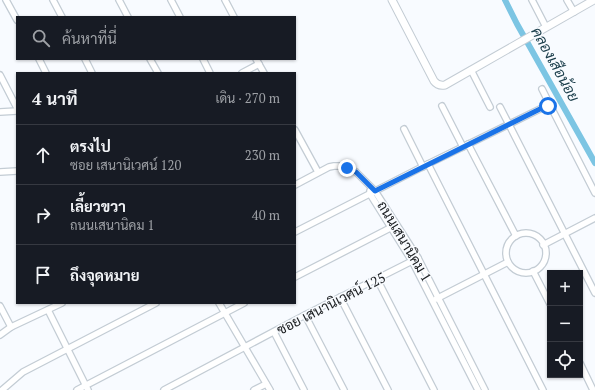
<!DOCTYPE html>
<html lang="th">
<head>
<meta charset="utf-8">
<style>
  :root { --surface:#171b24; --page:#242831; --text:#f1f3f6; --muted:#9ea1a6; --line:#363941 }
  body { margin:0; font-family:"PT Serif",Sarabun,serif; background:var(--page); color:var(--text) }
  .controls { position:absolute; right:12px; bottom:12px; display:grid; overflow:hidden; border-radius:0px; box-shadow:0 1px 3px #0004 }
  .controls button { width:36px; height:36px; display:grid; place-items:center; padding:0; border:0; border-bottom:1px solid var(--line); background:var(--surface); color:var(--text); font:20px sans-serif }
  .stop { position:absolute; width:12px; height:12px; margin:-9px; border:3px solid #1a73e8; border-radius:50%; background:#fff }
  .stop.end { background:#1a73e8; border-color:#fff; box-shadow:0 1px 4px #0008 }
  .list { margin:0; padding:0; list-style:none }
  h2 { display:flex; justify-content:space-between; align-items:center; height:52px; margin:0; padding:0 16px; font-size:17px }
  h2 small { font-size:13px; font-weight:400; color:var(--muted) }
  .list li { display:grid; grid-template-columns:26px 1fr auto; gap:12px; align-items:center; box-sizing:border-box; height:60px; padding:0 16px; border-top:1px solid var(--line) }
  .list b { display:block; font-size:15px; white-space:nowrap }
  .list p { margin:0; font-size:13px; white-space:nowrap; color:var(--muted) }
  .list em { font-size:13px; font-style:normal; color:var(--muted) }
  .icon { flex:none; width:22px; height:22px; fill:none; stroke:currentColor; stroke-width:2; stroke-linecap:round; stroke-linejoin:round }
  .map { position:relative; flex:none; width:595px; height:390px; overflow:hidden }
  .search { position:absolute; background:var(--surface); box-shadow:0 1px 3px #0004; left:16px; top:16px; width:280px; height:44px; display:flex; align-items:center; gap:10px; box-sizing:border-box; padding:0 14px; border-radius:0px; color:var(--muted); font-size:15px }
  .panel { position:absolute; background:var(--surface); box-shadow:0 1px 3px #0004; left:16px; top:72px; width:280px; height:232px; border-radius:0px }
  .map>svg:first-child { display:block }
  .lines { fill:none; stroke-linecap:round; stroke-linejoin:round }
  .canal { stroke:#7cc5e3; stroke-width:6 }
  .minor-casing { stroke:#c3ccd4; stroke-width:8 }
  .major-casing { stroke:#c3ccd4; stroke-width:9 }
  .minor { stroke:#fff; stroke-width:5.5 }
  .major { stroke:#fff; stroke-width:7 }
  .route { stroke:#1a73e8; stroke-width:5 }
  .labels { text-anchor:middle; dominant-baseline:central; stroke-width:3; stroke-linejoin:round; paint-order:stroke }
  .street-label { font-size:14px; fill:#1b1e21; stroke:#f8fbff }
  .water-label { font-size:15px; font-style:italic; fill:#1b3e4b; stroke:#f8fbff }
</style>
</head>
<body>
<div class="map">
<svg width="595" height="390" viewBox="0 0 595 390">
  <rect width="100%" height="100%" fill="#f8fbff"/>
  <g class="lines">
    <path class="canal" d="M 505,0 L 517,24 L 595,163"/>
    <defs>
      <g id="minor">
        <path d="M 6,0 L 17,20"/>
        <path d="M 53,0 L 62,17"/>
        <path d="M 119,0 L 128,17"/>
        <path d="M 171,0 L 180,17"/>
        <path d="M 225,0 L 234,17"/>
        <path d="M 532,0 L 546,27"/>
        <path d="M 567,0 L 574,12"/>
        <path d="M 39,59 L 46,73"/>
        <path d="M 85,59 L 92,73"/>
        <path d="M 150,59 L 158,73"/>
        <path d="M 203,59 L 210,73"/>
        <path d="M 256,59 L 264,73"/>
        <path d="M 471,70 L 490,107"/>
        <path d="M 242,73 L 259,64"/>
        <path d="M 0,75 L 17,108"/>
        <path d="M 542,89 L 552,109"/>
        <path d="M 442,106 L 463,147"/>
        <path d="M 500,107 L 595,293"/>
        <path d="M 0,112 L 17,111"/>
        <path d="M 404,129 L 423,167"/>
        <path d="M 295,130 L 318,172"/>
        <path d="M 468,144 L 516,236"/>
        <path d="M 428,164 L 543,390"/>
        <path d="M 0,172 L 17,171"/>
        <path d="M 295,185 L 329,167 L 334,166 L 340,166 L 347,168 L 356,172 L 375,191 L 418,258 L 485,390"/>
        <path d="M 370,191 L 370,194 L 412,261 L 478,390"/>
        <path d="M 295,232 L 428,164 L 544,107 L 548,106 L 552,109 L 595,193"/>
        <circle cx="526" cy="253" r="20"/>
        <path d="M 543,245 L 595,218"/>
        <path d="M 533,271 L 550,304"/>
        <path d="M 295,277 L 394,226"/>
        <path d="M 377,279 L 434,390"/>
        <path d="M 340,297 L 388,390"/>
        <path d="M 436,299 L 508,262"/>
        <path d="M 219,303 L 270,390"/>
        <path d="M 0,306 L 11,327"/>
        <path d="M 48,310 L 88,390"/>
        <path d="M 305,315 L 344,390"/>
        <path d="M 274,332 L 304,390"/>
        <path d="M 0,335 L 11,327 L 62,303"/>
        <path d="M 580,363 L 593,390"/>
        <path d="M 2,390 L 23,372 L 156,303"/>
        <path d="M 77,390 L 244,303"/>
        <path d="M 164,390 L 305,315 L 418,258"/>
        <path d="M 254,390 L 266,384"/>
      </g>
      <path id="major" d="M 392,0 L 434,81 C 437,85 440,86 445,85 L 594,0"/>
    </defs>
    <use href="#minor" class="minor-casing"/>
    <use href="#major" class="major-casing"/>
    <use href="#minor" class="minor"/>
    <use href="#major" class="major"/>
  </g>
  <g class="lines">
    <path class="route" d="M 347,168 L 356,172 L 375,191 L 544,107 L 548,106"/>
  </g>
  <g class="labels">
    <g class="street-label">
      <text transform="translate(405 241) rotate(59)">ถนนเสนานิคม 1</text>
      <text transform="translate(331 303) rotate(-27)">ซอย เสนานิเวศน์ 125</text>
    </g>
    <g class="water-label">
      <text transform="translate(556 64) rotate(61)">คลองเสือน้อย</text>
    </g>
  </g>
</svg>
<div class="controls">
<button>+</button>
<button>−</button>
<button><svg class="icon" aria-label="locate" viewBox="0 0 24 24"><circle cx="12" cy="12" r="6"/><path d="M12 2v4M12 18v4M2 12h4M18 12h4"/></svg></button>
</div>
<div class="stop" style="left:548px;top:106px"></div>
<div class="stop end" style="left:347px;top:168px"></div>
<div class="search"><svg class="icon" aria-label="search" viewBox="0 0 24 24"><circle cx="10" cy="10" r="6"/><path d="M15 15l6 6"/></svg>ค้นหาที่นี่</div>
<section class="panel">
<h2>4 นาที<small>เดิน · 270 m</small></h2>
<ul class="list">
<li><svg class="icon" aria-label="ahead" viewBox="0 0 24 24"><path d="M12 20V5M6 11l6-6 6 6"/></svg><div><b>ตรงไป</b><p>ซอย เสนานิเวศน์ 120</p></div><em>230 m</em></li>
<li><svg class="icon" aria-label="right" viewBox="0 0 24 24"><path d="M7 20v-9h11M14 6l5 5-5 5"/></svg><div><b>เลี้ยวขวา</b><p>ถนนเสนานิคม 1</p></div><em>40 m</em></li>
<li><svg class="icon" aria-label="arrive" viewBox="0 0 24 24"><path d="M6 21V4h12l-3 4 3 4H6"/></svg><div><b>ถึงจุดหมาย</b></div></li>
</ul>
</section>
</div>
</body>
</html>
